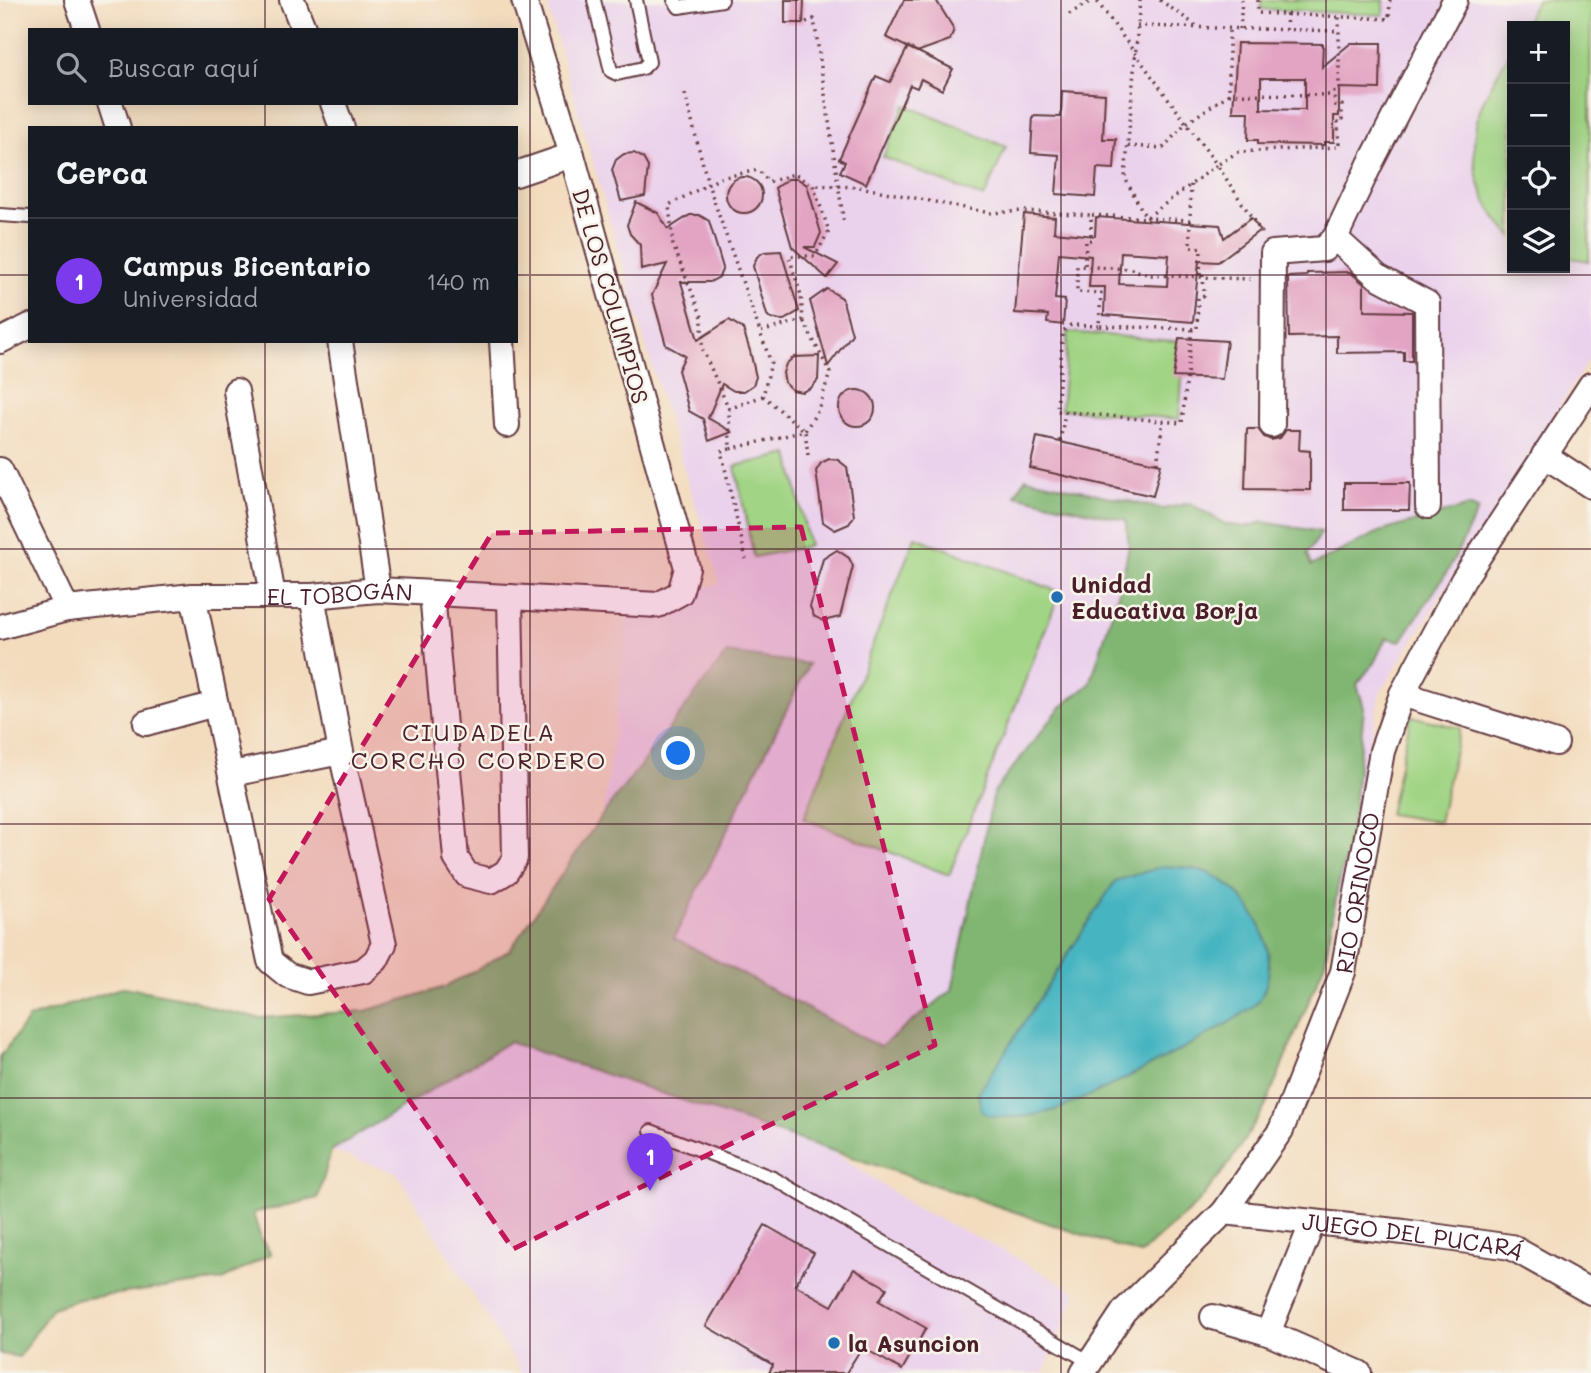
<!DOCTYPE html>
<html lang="es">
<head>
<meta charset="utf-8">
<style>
  :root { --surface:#171b24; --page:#20242c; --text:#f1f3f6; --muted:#9ea1a6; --line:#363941; --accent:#7c3aed }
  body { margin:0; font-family:Mali,sans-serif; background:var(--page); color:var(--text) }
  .controls { position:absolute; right:21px; top:21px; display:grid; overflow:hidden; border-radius:0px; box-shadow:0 4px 18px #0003 }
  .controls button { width:63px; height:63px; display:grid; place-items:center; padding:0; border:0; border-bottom:2px solid var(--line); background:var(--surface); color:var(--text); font:35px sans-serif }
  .you { position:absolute; left:679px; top:754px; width:24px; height:24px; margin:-18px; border:5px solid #fff; border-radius:50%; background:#1a73e8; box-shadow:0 0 0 10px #1a73e833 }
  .badge { display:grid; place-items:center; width:46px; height:46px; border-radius:50%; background:var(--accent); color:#fff; font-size:23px; font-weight:700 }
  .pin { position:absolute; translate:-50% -58px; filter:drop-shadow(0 2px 4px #0008) }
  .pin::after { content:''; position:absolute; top:37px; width:24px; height:21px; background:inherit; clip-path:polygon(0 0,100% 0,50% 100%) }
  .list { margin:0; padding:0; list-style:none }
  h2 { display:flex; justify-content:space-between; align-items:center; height:91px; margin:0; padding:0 28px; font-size:30px }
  h2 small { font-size:23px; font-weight:400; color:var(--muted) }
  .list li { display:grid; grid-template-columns:46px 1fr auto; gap:21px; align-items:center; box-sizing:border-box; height:126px; padding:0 28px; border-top:2px solid var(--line) }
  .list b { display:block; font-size:26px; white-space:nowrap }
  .list p { margin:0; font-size:23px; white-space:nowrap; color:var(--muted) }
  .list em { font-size:23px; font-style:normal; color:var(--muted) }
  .icon { flex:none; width:38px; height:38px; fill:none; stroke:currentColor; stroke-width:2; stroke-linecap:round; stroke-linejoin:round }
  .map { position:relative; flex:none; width:1591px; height:1373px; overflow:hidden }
  .search { position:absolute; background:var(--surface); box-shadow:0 4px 18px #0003; left:28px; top:28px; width:490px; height:77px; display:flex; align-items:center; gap:18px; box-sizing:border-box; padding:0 24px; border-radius:0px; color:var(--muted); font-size:26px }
  .panel { position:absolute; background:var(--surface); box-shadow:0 4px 18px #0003; left:28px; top:126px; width:490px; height:217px; border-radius:0px }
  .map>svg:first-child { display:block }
  .built { fill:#ead1ec; fill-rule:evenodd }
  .green { fill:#a1d484; stroke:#767a58; stroke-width:2 }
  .forest { fill:#80b672; stroke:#656a4e; stroke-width:2 }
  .water { fill:#47b5c1; stroke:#486a76; stroke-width:2 }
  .building { fill:#e3a4c3; fill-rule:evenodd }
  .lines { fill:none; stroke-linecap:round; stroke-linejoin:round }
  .lane-casing { stroke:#633b41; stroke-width:16 }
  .street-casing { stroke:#633b41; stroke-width:28 }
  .path { stroke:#633b41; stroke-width:3.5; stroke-dasharray:2 5; stroke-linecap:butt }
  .lane { stroke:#fff; stroke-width:12 }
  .street { stroke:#fff; stroke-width:24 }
  .marked { fill:#c2185b; fill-opacity:0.2; stroke:#c2185b; stroke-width:5; stroke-dasharray:14 9; stroke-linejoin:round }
  .grid { fill:none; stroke:#4a1f2b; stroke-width:2; stroke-opacity:0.55 }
  .poi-dot { fill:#1f6fb2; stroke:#f7f3e8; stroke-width:2.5 }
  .labels { text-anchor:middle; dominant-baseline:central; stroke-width:5; stroke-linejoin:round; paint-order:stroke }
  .street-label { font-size:23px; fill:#4a1f2b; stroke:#f7f3e8 }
  .poi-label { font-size:23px; font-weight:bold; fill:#4a1f2b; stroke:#f7f3e8; text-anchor:start }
  .neighbourhood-label { font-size:24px; letter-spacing:2px; fill:#4a1f2b; stroke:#f7f3e8 }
</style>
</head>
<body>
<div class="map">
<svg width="1591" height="1373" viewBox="0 0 1591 1373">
  <rect width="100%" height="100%" fill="#f7f3e8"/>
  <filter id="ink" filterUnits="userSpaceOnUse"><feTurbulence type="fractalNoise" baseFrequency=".0143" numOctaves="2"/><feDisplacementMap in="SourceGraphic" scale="14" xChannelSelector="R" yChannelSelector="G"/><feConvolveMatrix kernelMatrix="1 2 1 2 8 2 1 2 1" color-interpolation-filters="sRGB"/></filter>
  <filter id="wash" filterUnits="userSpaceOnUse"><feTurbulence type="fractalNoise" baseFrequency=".00686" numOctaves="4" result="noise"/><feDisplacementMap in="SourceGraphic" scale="28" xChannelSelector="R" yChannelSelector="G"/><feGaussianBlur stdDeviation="1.57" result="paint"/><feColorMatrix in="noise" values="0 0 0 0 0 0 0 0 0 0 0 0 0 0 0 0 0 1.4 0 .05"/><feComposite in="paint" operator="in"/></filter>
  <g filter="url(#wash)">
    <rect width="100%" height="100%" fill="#f3dcbe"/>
    <g class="built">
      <path d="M 546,0 L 1591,0 L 1591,356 L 1380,693 L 1326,964 L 1261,1109 L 1217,1180 L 961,1155 L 585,958 L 629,611 L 720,583 L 656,380 ZM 1512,26 L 1565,26 L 1565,268 L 1512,268 Z"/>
      <path d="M 509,1042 L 832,1151 L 918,1209 L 987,1242 L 1077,1292 L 1044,1373 L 522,1373 L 397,1173 L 331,1151 Z"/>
    </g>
    <g class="green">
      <path d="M 1262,0 L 1384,0 L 1383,15 L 1261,9 Z"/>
      <path d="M 1537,0 L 1591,0 L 1589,261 L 1565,257 L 1565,26 L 1523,26 Z"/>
      <path d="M 1512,48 L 1512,236 C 1479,205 1467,161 1478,116 C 1484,94 1501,69 1512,48 Z"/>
      <path d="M 905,105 L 1006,147 L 984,198 L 883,157 Z"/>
      <path d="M 1068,332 L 1185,342 L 1179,419 L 1061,409 Z"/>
      <path d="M 789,454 L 809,546 L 754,557 L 735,466 Z"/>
      <path d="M 915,537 L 1060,592 L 949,875 L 804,819 Z"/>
      <path d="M 1411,716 L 1460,728 L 1439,822 L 1389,814 Z"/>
    </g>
    <path class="forest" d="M 1026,478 L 1163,509 L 1190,503 L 1225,524 L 1245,527 L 1263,522 L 1322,532 L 1307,554 L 1311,566 L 1379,532 L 1469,506 L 1478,510 L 1449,569 L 1401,641 L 1386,638 L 1374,663 L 1357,684 L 1364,708 L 1351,838 L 1339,880 L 1325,962 L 1265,1107 L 1229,1164 L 1196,1205 L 1140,1254 L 509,1042 L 331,1151 L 318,1198 L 253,1213 L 261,1239 L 271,1254 L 222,1280 L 80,1299 L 52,1308 L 19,1357 L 0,1354 L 0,1057 L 29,1018 L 124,987 L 193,1000 L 215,1009 L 259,1018 L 365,1011 L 445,987 L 469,974 L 510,950 L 603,814 L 727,653 L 809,664 L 674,938 L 880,1047 L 952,990 L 994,792 L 1060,708 L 1090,684 L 1122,581 L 1129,545 L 1126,520 L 1015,495 Z"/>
    <path class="water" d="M 1164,866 C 1178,867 1192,867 1206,872 C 1251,890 1286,953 1260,999 C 1249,1018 1083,1102 1055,1110 C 1035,1116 1000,1122 982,1112 L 978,1094 L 1115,881 Z"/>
    <g id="blocks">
      <g class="building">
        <path d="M 785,0 L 804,0 L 803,23 L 785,23 Z"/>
        <path d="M 904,0 L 936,0 L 954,29 L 950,40 L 917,52 L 886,37 Z"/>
        <path d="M 1237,43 L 1323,44 L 1322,67 L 1351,43 L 1381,43 L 1380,89 L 1339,88 L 1339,116 L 1334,116 L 1334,142 L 1324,142 L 1324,145 L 1258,144 L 1258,140 L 1248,140 L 1249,112 L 1233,112 ZM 1261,78 L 1305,78 L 1305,110 L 1261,109 Z"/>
        <path d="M 908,47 L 953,69 L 942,90 L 921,79 L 917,88 L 910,85 L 866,184 L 840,172 L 845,162 L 839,159 L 876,76 L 890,82 Z"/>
        <path d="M 1062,91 L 1105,94 L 1103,139 L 1116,139 L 1114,169 L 1097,168 L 1095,197 L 1056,194 L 1059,155 L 1031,153 L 1033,116 L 1061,117 Z"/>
        <path d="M 634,153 L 643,158 L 648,167 L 645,196 L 621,201 L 612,170 L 616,160 L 624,154 Z"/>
        <circle cx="744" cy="195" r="18"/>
        <path d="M 788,179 L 798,179 L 807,185 L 821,233 L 815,247 L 804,247 L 838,264 L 827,278 L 792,247 L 775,188 Z"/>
        <path d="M 636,202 L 658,213 L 668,229 L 690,215 L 699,215 L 709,221 L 723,268 L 719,277 L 710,282 L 681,282 L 698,340 L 729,320 L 743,329 L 750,351 L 756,377 L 753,385 L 744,391 L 734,391 L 722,384 L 708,418 L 732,432 L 709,441 L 703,419 L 689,411 L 682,384 L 678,370 L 685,356 L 666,345 L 652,295 L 667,264 L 641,270 L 640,245 L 630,234 L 627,225 Z"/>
        <path d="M 1024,214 L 1055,217 L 1054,232 L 1095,236 L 1096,217 L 1220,225 L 1224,238 L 1251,218 L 1260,230 L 1218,262 L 1199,261 L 1193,322 L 1104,315 L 1105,287 L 1089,287 L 1091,256 L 1059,253 L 1055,299 L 1065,300 L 1063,325 L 1047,323 L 1048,315 L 1015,313 ZM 1121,252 L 1169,255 L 1167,286 L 1119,284 Z"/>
        <path d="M 781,251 L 799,311 L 784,320 L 771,319 L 767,315 L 753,266 L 757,257 L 764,252 Z"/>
        <path d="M 1350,272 L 1364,284 L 1364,311 L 1412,312 L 1412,361 L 1404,361 L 1404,352 L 1337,353 L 1337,336 L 1289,337 L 1288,277 L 1307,276 L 1307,273 Z"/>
        <path d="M 827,289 L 842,298 L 852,334 L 828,366 L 810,301 Z"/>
        <path d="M 1179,338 L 1227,341 L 1222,379 L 1173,377 Z"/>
        <path d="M 819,356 L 818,380 L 811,388 L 802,392 L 792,390 L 785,383 L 783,373 L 786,364 L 794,357 Z"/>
        <circle cx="857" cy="408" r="18"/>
        <path d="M 1247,429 L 1258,429 L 1264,437 L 1271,440 L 1280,438 L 1286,430 L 1300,430 L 1299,450 L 1310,451 L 1310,490 L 1245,489 Z"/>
        <path d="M 1037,437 L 1161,464 L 1153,496 L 1030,468 Z"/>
        <path d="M 829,459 L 838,460 L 847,467 L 854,516 L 849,524 L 835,530 L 823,522 L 816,471 L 821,463 Z"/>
        <path d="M 1344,483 L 1410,483 L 1409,510 L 1344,510 Z"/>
        <path d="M 837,550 L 849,558 L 853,566 L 840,617 L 823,621 L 814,616 L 810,607 L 823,559 Z"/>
        <path d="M 765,1225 L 814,1253 L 795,1285 L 832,1306 L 854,1269 L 887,1288 L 879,1301 L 926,1328 L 902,1370 L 862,1347 L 846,1373 L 769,1373 L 773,1365 L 706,1326 Z"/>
      </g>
    </g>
  </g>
  <g filter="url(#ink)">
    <use href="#blocks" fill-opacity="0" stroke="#633b41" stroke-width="2"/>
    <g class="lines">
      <defs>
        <g id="lane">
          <path d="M 594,0 L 611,71 L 617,74 L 643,68 L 649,62 L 636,0"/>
          <path d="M 674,0 L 679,7 L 722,0"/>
          <path d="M 0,215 L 30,217"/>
          <path d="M 651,1131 L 773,1178 L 1088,1361"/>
        </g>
        <g id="street">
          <path d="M 77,0 L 87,30"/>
          <path d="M 292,0 L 304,30"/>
          <path d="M 110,103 L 118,128"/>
          <path d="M 333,103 L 342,128"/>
          <path d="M 516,174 L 572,155"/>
          <path d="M 1335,238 L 1378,277 L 1427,303 L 1428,506"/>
          <path d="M 0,341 L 30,326"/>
          <path d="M 340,341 L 378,590"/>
          <path d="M 502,341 L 507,425"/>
          <path d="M 236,391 L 273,596"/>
          <path d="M 1272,425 L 1273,253 L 1324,249 L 1335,238 L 1370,164 L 1455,0"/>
          <path d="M 1544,455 L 1591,486"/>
          <path d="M 0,470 L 67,609"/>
          <path d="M 432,593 L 456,858 L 467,875 L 491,881 L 506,872 L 515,858 L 510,597"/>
          <path d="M 193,596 L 270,961 L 287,975 L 308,982 L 363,971 L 376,960 L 384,944 L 341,752 L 312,596"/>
          <path id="s1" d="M 0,627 L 67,609 L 193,596 L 312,596 L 378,590 L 658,605 L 680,593 L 687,568 L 572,155 L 524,0"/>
          <path d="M 1402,694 L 1556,743"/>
          <path d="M 146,723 L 215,704"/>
          <path d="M 231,774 L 341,752"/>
          <path id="s2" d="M 1224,1212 L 1404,1232 L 1511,1247 L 1591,1292"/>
          <path d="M 1213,1317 L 1268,1333 L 1359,1373"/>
          <path d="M 1268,1333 L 1312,1224"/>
          <path id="s3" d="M 1083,1373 L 1124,1311 L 1224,1212 L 1281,1130 L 1343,972 L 1382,751 L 1402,694 L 1463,580 L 1591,385"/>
        </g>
      </defs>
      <use href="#lane" class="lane-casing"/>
      <use href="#street" class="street-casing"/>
      <g class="path">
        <path d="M 1140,0 L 1125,178 L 1146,218 L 1190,220 L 1191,182"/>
        <path d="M 1160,0 L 1198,27"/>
        <path d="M 1258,0 L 1258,13 L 1389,19 L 1390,0"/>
        <path d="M 1069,14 L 1093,0"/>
        <path d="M 806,22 L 814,19 L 844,224"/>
        <path d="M 1137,26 L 1340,31"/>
        <path d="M 1240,29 L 1242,0"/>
        <path d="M 1286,30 L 1287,13"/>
        <path d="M 685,94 L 708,184 L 760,332"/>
        <path d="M 1229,94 L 1334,95"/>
        <path d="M 1128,146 L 1163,148 L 1185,124 L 1229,94 L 1229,29"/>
        <path d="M 1190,220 L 1190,247 L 1201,248 L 1200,275"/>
        <path d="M 1262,233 L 1217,165 L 1238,152 L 1339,147 L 1338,121 L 1342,121 L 1342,105 L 1335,105 L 1334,92 L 1339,91 L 1339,16"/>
        <path d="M 1085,265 L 1086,240 L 1091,240 L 1091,215 L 1146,218 L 1217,165 L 1096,0"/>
        <path d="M 1203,275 L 1204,296 L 1198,297 L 1197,329 L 1099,326 L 1101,293 L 1077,292 L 1077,266 L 1131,269 L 1150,275 L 1250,279"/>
        <path d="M 1099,326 L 1071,325 L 1063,331 L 1057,411 L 1182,423 L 1192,329"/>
        <path d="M 763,396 L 729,409 L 730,449 L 805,431 L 818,410 L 830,373 L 803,320"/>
        <path d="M 729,409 L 702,348 L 702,317 L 673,245 L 669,205 L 720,178 L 758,170 L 769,182 L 794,174 L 812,185"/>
        <path d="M 1060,441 L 1065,413"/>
        <path d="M 730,449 L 721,451 L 746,559"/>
        <path d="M 808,455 L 805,431 L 763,396 L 771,363 L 760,332 L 803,320 L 801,295 L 789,256 L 815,256 L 829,231 L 813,185 L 860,187 L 990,213 L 1024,211 L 1091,215"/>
        <path d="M 1157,463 L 1163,420"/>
      </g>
      <use href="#lane" class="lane"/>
      <use href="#street" class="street"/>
    </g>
  </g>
  <path class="marked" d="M 801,527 L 935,1045 L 513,1249 L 269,899 L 492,533 Z"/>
  <path class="grid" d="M 265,0 L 265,30M 530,0 L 530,1373M 796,0 L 796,1373M 1061,0 L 1061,1373M 1326,0 L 1326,1373M 265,103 L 265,128M 0,275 L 30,275M 516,275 L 1591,275M 265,341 L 265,1373M 0,549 L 1591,549M 0,824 L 1591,824M 0,1098 L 1591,1098"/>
  <g class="poi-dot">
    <circle cx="1057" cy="597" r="7"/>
    <circle cx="834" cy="1343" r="7"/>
  </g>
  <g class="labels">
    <g class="street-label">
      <text transform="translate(611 296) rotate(74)">DE LOS COLUMPIOS</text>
      <text stroke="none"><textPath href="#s1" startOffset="343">EL TOBOGÁN</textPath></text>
      <text stroke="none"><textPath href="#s3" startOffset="565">RIO ORINOCO</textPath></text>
      <text stroke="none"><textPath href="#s2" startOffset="191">JUEGO DEL PUCARÁ</textPath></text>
    </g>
    <g class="poi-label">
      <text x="1071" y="584">Unidad<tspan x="1071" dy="26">Educativa Borja</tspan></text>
      <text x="848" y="1343">la Asuncion</text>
    </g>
    <g class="neighbourhood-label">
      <text x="479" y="731">CIUDADELA<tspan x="479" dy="28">CORCHO CORDERO</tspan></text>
    </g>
  </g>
</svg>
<div class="controls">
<button>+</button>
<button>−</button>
<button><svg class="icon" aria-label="locate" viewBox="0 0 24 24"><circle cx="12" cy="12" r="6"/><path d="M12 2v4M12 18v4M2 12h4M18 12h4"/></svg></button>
<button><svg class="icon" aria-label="layers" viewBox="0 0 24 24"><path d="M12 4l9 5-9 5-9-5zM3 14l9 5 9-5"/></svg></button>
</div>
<div class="you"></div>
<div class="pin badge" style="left:650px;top:1191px">1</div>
<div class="search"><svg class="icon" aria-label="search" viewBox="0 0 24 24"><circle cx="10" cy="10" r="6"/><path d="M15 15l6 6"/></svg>Buscar aquí</div>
<section class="panel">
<h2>Cerca<small></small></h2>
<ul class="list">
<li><span class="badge">1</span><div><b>Campus Bicentario</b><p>Universidad</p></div><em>140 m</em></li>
</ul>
</section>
</div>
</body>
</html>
